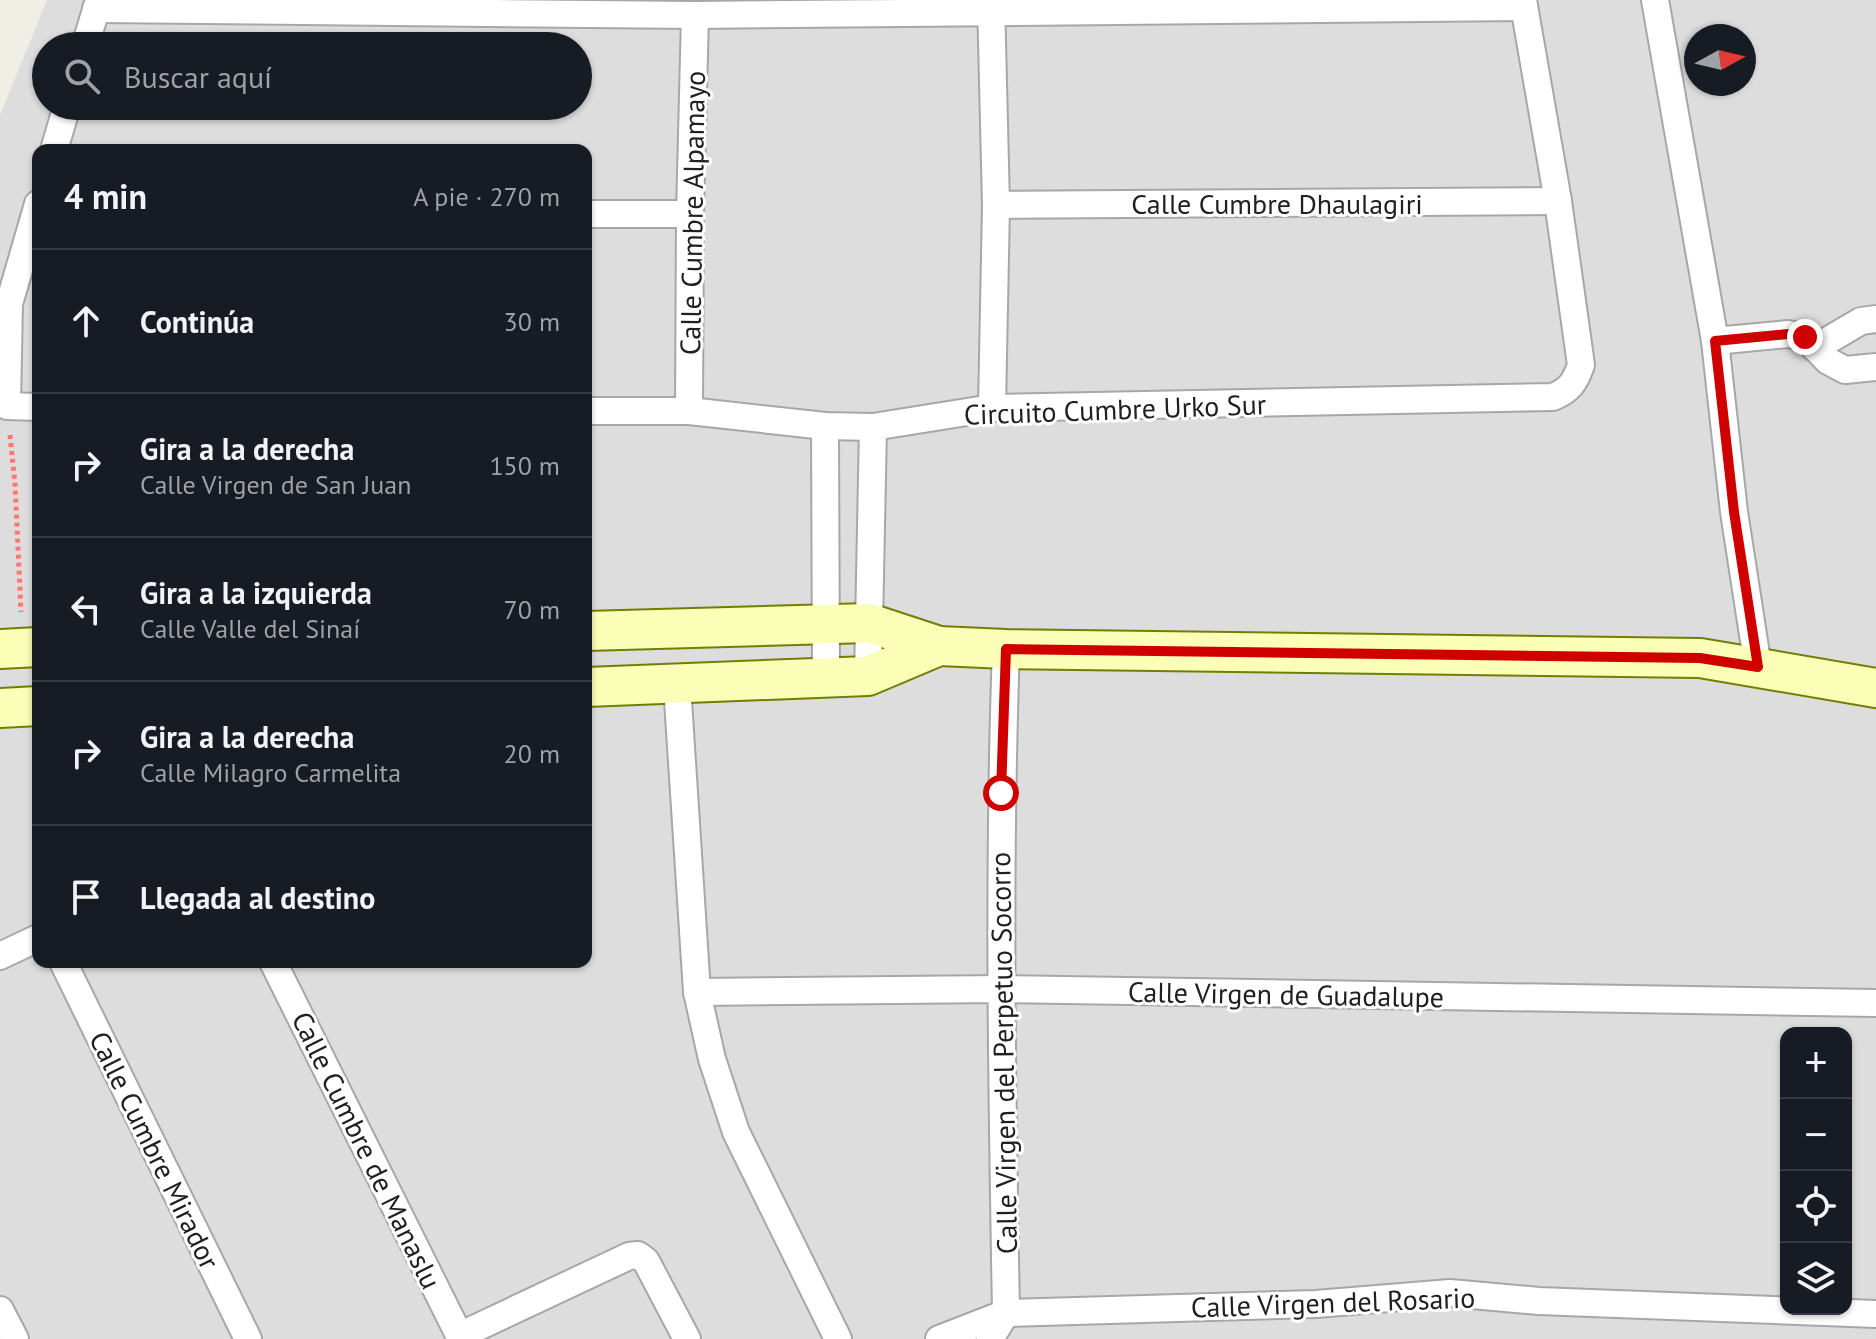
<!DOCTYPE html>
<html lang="es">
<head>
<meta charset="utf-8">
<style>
  :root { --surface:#171b24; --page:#20242c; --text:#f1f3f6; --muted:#9ea1a6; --line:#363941 }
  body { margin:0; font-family:"PT Sans",sans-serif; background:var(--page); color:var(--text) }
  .controls { position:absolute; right:24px; bottom:24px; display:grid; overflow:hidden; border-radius:16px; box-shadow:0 2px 6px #0004 }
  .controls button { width:72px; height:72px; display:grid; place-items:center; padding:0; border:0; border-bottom:2px solid var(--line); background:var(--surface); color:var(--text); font:40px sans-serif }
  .compass { position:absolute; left:1684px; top:24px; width:72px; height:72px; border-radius:50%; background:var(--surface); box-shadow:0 2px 6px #0004; rotate:82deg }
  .stop { position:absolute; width:24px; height:24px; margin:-18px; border:6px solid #d10000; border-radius:50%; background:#fff }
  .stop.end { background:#d10000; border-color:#fff; box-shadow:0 2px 8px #0008 }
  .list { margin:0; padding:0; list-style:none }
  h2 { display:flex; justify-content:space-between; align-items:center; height:104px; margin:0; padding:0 32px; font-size:34px }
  h2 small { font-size:26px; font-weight:400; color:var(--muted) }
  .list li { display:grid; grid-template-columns:52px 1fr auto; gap:24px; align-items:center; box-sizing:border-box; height:144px; padding:0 32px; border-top:2px solid var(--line) }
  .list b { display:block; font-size:30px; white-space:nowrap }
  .list p { margin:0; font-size:26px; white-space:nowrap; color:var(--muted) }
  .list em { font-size:26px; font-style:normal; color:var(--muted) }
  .icon { flex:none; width:44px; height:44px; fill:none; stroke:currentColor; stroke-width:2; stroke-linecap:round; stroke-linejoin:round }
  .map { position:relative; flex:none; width:1876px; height:1339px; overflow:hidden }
  .search { position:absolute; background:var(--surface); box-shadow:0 2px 6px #0004; left:32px; top:32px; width:560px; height:88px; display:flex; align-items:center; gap:20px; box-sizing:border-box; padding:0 28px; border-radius:44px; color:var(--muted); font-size:30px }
  .panel { position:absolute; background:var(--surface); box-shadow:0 2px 6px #0004; left:32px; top:144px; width:560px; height:824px; border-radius:16px }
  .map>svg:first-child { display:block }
  .residential { fill:#dedddd; fill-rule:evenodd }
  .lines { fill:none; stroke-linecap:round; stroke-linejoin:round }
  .street-casing { stroke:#a7a7a7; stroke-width:30 }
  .secondary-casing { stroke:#717f00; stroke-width:42 }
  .path { stroke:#ff796a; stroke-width:5; stroke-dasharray:4 4; stroke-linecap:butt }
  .street { stroke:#fff; stroke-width:26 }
  .secondary { stroke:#fbfeb7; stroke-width:38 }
  .route { stroke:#d10000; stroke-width:10 }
  .labels { text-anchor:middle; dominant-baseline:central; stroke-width:6; stroke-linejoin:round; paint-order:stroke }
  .street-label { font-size:28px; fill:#202020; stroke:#fff }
</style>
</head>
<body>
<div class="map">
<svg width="1876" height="1339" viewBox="0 0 1876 1339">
  <rect width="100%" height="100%" fill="#f1eee6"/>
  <path class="residential" d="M 47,0 L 1876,0 L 1876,1339 L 0,1339 L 0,115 ZM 1696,36 L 1744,36 L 1744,84 L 1696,84 ZM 46,46 L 578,46 L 578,106 L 46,106 ZM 38,150 L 586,150 L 586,962 L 38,962 ZM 1786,1033 L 1846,1033 L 1846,1309 L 1786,1309 Z"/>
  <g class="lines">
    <defs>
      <g id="street">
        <path d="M 991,0 L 996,205 L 992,408"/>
        <path d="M 1655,0 L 1715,341 L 1734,512 L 1758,667"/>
        <path d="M 96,9 L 695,15 L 1524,7"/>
        <path d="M 85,46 L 99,0"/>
        <path d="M 54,150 L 67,106"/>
        <path d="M 38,204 L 9,304 L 7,406 L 38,407"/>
        <path d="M 996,205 L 1558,201"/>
        <path d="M 586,214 L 690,214"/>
        <path d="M 1715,341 L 1788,334 L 1805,337 L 1828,361 L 1845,370 L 1876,367"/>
        <path d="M 1815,348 L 1861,321 L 1876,319"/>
        <path d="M 586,411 L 689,411 L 825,426 L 873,427 L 992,408 L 1553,397 C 1570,390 1575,382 1581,365 L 1558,201 L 1523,0"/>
        <path d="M 689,411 L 690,214 L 695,15"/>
        <path d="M 825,426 L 826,678"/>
        <path d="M 868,676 L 873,427"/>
        <path d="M 677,685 L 697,992 L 712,1059 L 736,1132 L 838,1339"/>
        <path d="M 0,956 L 38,938"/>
        <path d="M 63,962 L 248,1339"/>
        <path d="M 273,962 L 461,1339"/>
        <path d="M 697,992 L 1001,989 L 1876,1003"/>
        <path d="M 0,1310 L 15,1339"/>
        <path d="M 459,1336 L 629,1256 L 638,1255 L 646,1261 L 687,1339"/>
        <path d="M 939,1339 L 1006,1313 L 1316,1304 L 1450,1293 L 1539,1301 L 1876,1314"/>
        <path d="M 990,1339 L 1006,1313 C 1002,1091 998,870 1006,649"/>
      </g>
      <g id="secondary">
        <path d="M 586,631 L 869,623 L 939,646 L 1006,649 L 1700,658 L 1876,688"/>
        <path d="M 0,649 L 38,647"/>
        <path d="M 586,687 L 868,676 L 939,646"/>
        <path d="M 0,708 L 38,706"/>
      </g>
    </defs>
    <use href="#street" class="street-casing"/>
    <use href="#secondary" class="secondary-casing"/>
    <path class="path" d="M 10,435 L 15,484 L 21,612"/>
    <use href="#street" class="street"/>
    <use href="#secondary" class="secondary"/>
  </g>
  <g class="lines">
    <path class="route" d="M 1001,793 L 1006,649 L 1700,658 L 1758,667 L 1734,512 L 1715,341 L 1788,334 L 1805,337"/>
  </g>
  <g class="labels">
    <g class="street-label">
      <text x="1277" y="203">Calle Cumbre Dhaulagiri</text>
      <text transform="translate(692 213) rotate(-89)">Calle Cumbre Alpamayo</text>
      <text transform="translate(1115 409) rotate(-2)">Circuito Cumbre Urko Sur</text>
      <text transform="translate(1286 994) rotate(1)">Calle Virgen de Guadalupe</text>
      <text transform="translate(1003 1053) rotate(-91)">Calle Virgen del Perpetuo Socorro</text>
      <text transform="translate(155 1150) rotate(64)">Calle Cumbre Mirador</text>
      <text transform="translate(367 1150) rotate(64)">Calle Cumbre de Manaslu</text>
      <text transform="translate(1333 1302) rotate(-2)">Calle Virgen del Rosario</text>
    </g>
  </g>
</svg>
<div class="controls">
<button>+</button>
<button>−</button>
<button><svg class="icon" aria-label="locate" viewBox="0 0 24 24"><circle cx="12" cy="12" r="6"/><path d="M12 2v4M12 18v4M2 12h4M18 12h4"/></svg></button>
<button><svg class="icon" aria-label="layers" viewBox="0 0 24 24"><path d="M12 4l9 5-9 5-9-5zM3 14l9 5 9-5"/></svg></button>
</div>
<svg class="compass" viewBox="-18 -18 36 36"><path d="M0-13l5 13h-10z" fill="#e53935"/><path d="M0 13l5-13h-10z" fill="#9ea1a6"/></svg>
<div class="stop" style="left:1001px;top:793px"></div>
<div class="stop end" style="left:1805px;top:337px"></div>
<div class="search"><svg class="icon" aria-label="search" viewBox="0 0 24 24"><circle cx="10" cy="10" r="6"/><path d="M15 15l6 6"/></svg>Buscar aquí</div>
<section class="panel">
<h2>4 min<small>A pie · 270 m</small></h2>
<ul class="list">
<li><svg class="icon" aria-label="ahead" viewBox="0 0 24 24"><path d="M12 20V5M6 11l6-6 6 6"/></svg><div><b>Continúa</b></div><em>30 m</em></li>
<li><svg class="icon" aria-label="right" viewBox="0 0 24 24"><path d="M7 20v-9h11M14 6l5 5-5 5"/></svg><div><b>Gira a la derecha</b><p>Calle Virgen de San Juan</p></div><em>150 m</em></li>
<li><svg class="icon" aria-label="left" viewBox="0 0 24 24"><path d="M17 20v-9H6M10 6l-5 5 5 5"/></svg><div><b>Gira a la izquierda</b><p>Calle Valle del Sinaí</p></div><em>70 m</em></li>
<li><svg class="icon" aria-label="right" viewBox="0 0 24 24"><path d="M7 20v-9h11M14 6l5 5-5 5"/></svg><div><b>Gira a la derecha</b><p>Calle Milagro Carmelita</p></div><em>20 m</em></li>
<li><svg class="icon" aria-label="arrive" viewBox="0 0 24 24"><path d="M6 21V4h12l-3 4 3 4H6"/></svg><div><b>Llegada al destino</b></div></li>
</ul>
</section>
</div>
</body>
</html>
